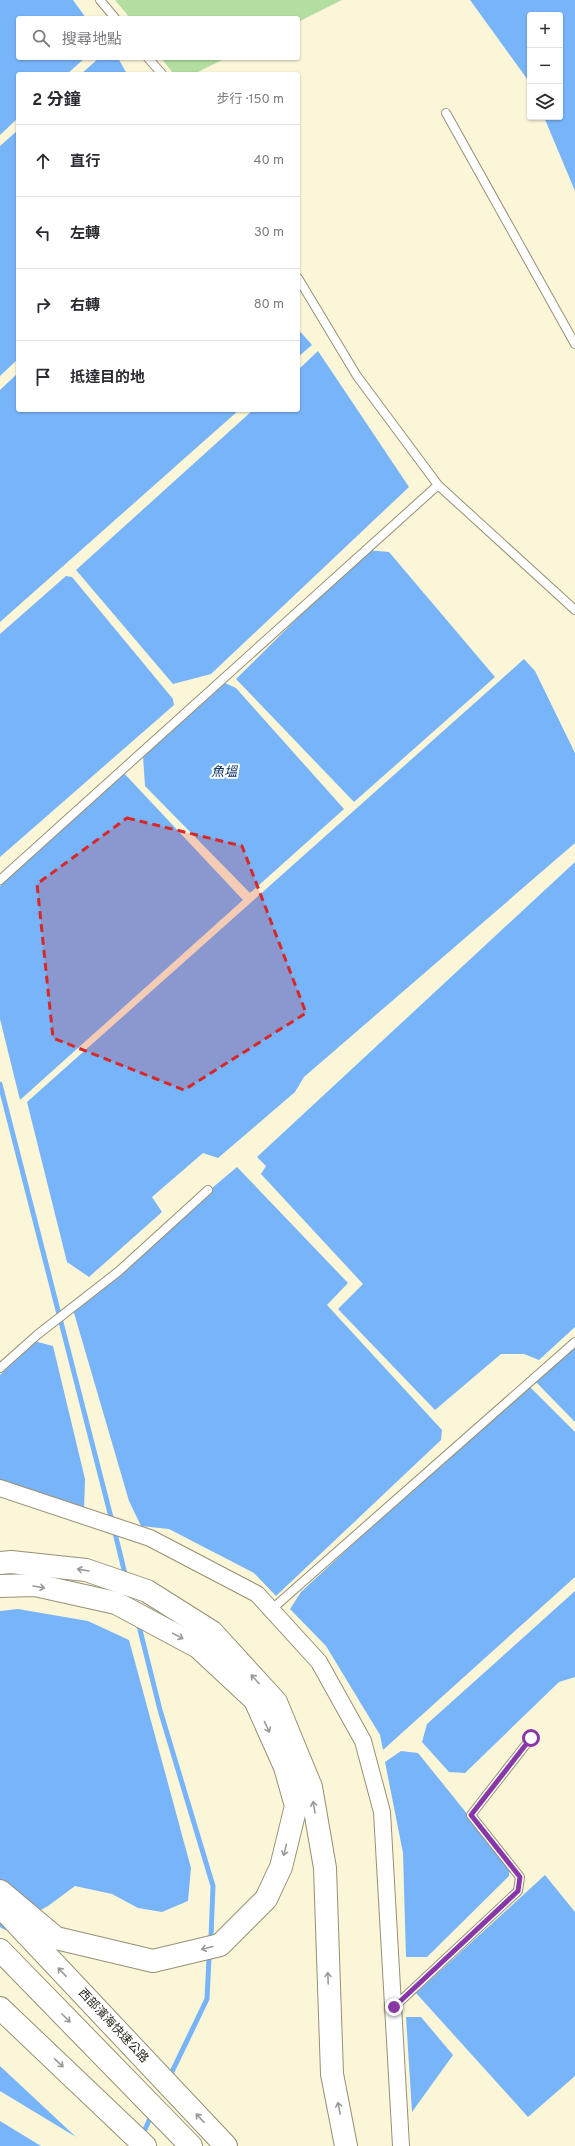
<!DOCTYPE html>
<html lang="zh-TW">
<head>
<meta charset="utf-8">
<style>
  :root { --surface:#fff; --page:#f2f2f3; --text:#2b2b33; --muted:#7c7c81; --line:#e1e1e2 }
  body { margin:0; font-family:Overpass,"Noto Sans TC",sans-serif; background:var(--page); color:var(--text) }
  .controls { position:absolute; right:12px; top:12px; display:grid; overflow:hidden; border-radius:4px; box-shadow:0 1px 3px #0004 }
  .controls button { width:36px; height:36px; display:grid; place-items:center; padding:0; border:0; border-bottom:1px solid var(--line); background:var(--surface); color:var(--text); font:20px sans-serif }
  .stop { position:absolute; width:12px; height:12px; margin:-9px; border:3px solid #8937a6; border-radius:50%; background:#fff }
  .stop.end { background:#8937a6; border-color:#fff; box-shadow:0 1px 4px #0008 }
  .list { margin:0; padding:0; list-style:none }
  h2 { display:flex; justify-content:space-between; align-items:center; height:52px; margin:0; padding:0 16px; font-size:17px }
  h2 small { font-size:13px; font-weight:400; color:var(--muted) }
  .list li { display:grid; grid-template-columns:26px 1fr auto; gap:12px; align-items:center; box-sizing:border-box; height:72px; padding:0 16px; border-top:1px solid var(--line) }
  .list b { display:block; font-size:15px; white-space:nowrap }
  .list em { font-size:13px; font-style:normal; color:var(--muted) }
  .icon { flex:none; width:22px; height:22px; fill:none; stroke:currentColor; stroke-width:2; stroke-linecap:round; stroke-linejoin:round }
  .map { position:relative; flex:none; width:575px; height:2146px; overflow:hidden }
  .search { position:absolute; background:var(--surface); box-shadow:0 1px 3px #0004; left:16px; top:16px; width:284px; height:44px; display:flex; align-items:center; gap:10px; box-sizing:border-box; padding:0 14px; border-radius:4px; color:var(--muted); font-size:15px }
  .panel { position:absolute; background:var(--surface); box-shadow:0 1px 3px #0004; left:16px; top:72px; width:284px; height:340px; border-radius:4px }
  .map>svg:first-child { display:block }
  .green { fill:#b3dea0 }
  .water { fill:#78b4f9 }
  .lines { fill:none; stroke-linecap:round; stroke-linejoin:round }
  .stream { stroke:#78b4f9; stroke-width:5 }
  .lane-casing { stroke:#969075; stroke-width:10 }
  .street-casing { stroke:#969075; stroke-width:18 }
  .highway-casing { stroke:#969075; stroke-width:24 }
  .lane { stroke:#fff; stroke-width:8 }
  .street { stroke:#fff; stroke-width:16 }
  .highway { stroke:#fff; stroke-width:22 }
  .oneway { stroke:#9c9a96 }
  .route { stroke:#8937a6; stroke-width:5 }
  .marked { fill:#d62828; fill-opacity:0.2; stroke:#d62828; stroke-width:3; stroke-dasharray:8 5; stroke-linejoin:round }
  .labels { text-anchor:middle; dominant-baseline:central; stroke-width:4; stroke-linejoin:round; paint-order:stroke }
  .street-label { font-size:12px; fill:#221f15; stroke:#fff }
  .water-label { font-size:13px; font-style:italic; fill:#093460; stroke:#fff }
</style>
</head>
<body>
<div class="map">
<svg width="575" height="2146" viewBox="0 0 575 2146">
  <rect width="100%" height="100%" fill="#fcf6d9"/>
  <g class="green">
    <path d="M 115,0 L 342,0 L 298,22 L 298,18 L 130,18 Z"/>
    <path d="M 161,58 L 226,58 L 194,74 L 174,74 Z"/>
  </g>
  <g class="water">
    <path d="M 0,0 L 73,0 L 86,18 L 18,18 L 18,58 L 85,58 L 67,74 L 18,74 L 18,118 L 0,135 Z"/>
    <path d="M 470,0 L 575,0 L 575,191 L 544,117 L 560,117 L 560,15 L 530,15 L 530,83 Z"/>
    <path d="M 99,58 L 118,58 L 127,74 L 81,74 Z"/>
    <path d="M 18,130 L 18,359 L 0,376 L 0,146 Z"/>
    <path d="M 298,329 L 312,345 L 298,357 Z"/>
    <path d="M 318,351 L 409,487 L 211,674 L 173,684 L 76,570 L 253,410 L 298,410 L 298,370 Z"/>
    <path d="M 18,373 L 18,410 L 239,410 L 0,622 L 0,390 Z"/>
    <path d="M 366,550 L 389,552 L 495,677 L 354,802 L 236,679 Z"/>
    <path d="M 66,576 L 72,577 L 173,699 L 174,705 L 0,857 L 0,634 Z"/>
    <path d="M 524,659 L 535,671 L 575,753 L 575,843 L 304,1077 L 295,1092 L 218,1158 L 203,1153 L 152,1197 L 162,1212 L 89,1277 L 67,1262 L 27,1102 Z"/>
    <path d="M 225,683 L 236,688 L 344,809 L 250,893 L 145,786 L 143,756 Z"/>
    <path d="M 121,770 L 243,900 L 20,1100 L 0,1019 L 0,886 Z"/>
    <path d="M 575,862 L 575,1327 L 539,1360 L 524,1354 L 501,1354 L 435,1410 L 338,1309 L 363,1284 L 261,1174 L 266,1166 L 257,1157 Z"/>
    <path d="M 237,1167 L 348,1283 L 327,1305 L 442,1430 L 441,1440 L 276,1596 L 254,1573 L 169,1529 L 141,1526 L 129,1501 L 72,1306 Z"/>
    <path d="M 34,1341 L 53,1346 L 85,1479 L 84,1511 L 0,1481 L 0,1375 Z"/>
    <path d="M 575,1344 L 575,1422 L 534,1380 Z"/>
    <path d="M 530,1387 L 575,1432 L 575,1577 L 383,1750 L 380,1735 L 326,1646 L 290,1609 L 301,1592 L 516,1393 Z"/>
    <path d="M 575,1591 L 575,1677 L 559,1682 L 465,1773 L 449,1772 L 422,1742 L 427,1724 Z"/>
    <path d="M 18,1609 L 88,1621 L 129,1640 L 191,1868 L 188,1901 L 162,1912 L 138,1908 L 112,1894 L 75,1886 L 48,1906 L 5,1930 L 0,1927 L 0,1611 Z"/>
    <path d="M 401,1751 L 418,1753 L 510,1867 L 509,1876 L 427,1957 L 406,1957 L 403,1853 L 385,1762 Z"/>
    <path d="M 545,1875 L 575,1912 L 575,2076 L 528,2117 L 416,1993 Z"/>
    <path d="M 406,2017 L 421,2017 L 453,2055 L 412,2112 Z"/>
    <path d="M 0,2066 L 76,2137 L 0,2091 Z"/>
    <path d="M 0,2121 L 41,2146 L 0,2146 Z"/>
  </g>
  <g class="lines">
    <g class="stream">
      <path d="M 0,1084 L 112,1521"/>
      <path d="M 114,1529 L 126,1578"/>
      <path d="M 138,1622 L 160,1710 L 213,1886 L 211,1937"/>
      <path d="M 169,2078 L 207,1999 L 209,1958"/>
      <path d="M 142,2136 L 152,2114"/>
    </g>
    <defs>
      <g id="lane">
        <path d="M 100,0 L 115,18"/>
        <path d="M 148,58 L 162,74"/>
        <path d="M 446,113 L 575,344"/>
        <path d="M 298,278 L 357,376 L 438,485 L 575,610"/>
        <path d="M 0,880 L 438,485"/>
        <path d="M 0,1368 L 37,1335 L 119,1271 L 208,1190"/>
        <path d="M 272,1609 L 575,1342"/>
        <path d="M 394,2007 L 518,1891 L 520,1877 L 471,1815 L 531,1738"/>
      </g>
      <path id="street" d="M 0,1488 L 150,1538 L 257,1594 L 319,1662 L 363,1741 L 382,1812 L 401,2146"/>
      <g id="highway">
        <path d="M 0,1563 L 11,1562 L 86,1570 L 147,1591 L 212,1632 L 276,1702 L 311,1787 L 325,1868 L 332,2074 L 346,2146"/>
        <path d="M 0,1586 L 35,1585 L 116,1603 L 198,1647 L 255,1700 L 285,1767 L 296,1806 L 281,1867 L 266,1899 L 220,1945 L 153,1961 L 56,1938 L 0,1891"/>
        <path d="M 0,1906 L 226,2146"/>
        <path d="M 0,1950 L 191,2146"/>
        <path d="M 0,2008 L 145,2146"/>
      </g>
    </defs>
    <use href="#lane" class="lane-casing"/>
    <use href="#street" class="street-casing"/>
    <use href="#highway" class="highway-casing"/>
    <use href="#lane" class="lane"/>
    <use href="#street" class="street"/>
    <use href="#highway" class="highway"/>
  </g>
  <defs><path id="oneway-shaft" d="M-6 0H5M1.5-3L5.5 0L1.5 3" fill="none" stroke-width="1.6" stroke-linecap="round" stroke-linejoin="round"/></defs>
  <g class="oneway">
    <use href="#oneway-shaft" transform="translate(83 1570) rotate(-170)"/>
    <use href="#oneway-shaft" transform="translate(39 1587) rotate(10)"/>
    <use href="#oneway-shaft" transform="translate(178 1636) rotate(28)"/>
    <use href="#oneway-shaft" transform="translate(255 1679) rotate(-132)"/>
    <use href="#oneway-shaft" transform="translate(267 1727) rotate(65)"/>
    <use href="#oneway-shaft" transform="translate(314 1807) rotate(-100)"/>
    <use href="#oneway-shaft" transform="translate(285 1850) rotate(104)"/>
    <use href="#oneway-shaft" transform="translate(207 1948) rotate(166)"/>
    <use href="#oneway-shaft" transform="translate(62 1972) rotate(-133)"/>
    <use href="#oneway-shaft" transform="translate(328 1978) rotate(-92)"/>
    <use href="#oneway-shaft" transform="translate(66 2018) rotate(45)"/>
    <use href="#oneway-shaft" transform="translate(59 2063) rotate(43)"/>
    <use href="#oneway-shaft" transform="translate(339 2108) rotate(-101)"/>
    <use href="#oneway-shaft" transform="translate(200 2118) rotate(-133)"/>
  </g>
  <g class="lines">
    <path class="route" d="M 394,2007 L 518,1891 L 520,1877 L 471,1815 L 531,1738"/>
  </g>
  <path class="marked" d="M 127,818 L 242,846 L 306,1013 L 184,1090 L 53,1038 L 37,884 Z"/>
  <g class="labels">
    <g class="street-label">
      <text transform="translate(113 2026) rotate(47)">西部濱海快速公路</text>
    </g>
    <g class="water-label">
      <text x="224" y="773">魚塭</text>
    </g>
  </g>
</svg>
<div class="controls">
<button>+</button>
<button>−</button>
<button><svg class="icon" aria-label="layers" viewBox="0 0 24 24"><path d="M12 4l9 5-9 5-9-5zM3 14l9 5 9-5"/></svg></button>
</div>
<div class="stop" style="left:531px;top:1738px"></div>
<div class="stop end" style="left:394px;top:2007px"></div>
<div class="search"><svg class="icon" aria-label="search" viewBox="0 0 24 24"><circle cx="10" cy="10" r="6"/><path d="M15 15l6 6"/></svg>搜尋地點</div>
<section class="panel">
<h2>2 分鐘<small>步行 · 150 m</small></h2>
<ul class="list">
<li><svg class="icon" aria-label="ahead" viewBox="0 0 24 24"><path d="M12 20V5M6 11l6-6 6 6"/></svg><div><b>直行</b></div><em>40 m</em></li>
<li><svg class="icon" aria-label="left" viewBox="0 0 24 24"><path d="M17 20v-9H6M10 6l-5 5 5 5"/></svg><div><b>左轉</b></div><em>30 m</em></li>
<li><svg class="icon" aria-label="right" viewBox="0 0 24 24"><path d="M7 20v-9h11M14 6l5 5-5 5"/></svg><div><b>右轉</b></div><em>80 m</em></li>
<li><svg class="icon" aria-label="arrive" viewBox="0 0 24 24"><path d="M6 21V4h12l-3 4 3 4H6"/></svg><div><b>抵達目的地</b></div></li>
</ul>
</section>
</div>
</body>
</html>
